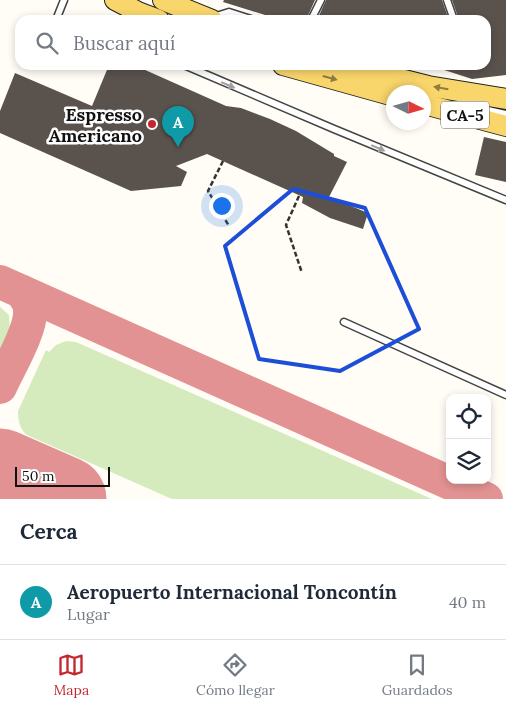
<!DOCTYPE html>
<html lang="es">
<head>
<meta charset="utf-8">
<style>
  :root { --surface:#fff; --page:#f2f2f3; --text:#1f2937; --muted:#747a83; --line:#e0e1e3; --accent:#c4262e }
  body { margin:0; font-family:Lora,serif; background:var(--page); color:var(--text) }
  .controls { position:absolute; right:15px; bottom:15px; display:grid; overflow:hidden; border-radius:10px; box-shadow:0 2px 8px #0003 }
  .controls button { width:45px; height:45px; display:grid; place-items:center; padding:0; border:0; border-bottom:1px solid var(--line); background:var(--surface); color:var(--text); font:25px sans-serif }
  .compass { position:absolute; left:386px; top:85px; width:45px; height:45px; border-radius:50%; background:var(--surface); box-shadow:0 2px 8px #0003; rotate:95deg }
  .scale { position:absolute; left:15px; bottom:12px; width:95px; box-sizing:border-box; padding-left:5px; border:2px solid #111; border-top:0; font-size:14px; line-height:18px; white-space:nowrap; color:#111; -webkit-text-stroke:4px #fff; paint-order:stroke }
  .you { position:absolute; left:221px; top:205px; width:18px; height:18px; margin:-12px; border:4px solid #fff; border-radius:50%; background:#1a73e8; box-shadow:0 0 0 8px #1a73e833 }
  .badge { display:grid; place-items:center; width:32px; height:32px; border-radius:50%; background:var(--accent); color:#fff; font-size:16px; font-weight:700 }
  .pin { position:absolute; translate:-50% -41px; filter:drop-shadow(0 1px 2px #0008) }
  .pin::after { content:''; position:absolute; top:26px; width:18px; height:15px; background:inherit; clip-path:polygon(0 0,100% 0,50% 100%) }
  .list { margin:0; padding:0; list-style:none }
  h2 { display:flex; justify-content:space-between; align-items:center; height:65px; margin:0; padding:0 20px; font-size:21px }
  h2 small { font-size:16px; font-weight:400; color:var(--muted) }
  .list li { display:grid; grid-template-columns:32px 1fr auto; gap:15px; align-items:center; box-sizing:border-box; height:75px; padding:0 20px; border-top:1px solid var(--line) }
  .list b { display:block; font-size:19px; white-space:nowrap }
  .list p { margin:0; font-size:16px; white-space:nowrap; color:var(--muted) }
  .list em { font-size:16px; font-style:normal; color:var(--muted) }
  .icon { flex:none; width:28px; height:28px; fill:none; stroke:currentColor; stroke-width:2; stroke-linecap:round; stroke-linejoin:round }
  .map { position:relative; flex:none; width:506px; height:499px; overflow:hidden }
  .search { position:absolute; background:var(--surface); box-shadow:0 2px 8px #0003; left:15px; right:15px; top:15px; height:55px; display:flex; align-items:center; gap:12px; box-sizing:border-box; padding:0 18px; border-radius:15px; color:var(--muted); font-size:19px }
  .sheet { height:140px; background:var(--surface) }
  nav { display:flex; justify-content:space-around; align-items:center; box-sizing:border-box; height:70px; border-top:1px solid var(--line); background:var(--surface); font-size:14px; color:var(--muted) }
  nav a { display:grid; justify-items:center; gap:2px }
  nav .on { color:var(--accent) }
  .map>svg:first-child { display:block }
  .green { fill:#d5ebbd }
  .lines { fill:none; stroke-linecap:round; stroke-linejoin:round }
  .taxiway { stroke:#e29292; stroke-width:34 }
  .runway { stroke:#e29292; stroke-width:85 }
  .building { fill:#5a524d }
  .service-casing { stroke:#444; stroke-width:9 }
  .primary-casing { stroke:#222; stroke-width:22 }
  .path { stroke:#333; stroke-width:2.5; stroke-dasharray:5 2.5; stroke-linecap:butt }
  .service { stroke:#fff; stroke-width:6 }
  .primary { stroke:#f9d66b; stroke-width:20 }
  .oneway { fill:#917d42 }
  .oneway2 { fill:#a0a0a0 }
  .marked { fill:none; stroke:#1d4ed8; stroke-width:4; stroke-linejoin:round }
  .poi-dot { fill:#c4262e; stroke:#fff; stroke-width:2 }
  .labels { text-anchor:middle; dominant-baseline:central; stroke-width:5; stroke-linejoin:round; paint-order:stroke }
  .shield { fill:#fff; stroke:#585858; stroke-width:1 }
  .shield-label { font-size:16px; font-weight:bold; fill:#111 }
  .poi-label { font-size:18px; font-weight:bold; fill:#111; stroke:#fff; text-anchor:end }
</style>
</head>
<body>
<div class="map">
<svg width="506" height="499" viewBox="0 0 506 499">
  <rect width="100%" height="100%" fill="#fffdf5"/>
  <g class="green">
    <path d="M 0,307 L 9,315 L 10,331 L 6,342 L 9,344 L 0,364 Z"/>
    <path d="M 66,341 L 76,342 L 432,499 L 172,499 L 27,435 C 20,429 18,421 18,411 L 46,350 L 49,352 L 56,345 Z"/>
  </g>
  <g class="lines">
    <g class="taxiway">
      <path d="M 0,282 L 486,499"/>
      <path d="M 0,387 C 8,369 32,329 30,310 C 30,303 25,297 22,292"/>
      <path d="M 0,453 L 8,465 L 40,488"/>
    </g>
    <path class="runway" d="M 0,471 L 64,499"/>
  </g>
  <g class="building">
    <path d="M 224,0 L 315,0 L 306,20 L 281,20 L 223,2 Z"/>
    <path d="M 326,0 L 442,0 L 449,20 L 317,20 Z"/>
    <path d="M 452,0 L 506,0 L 506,75 L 472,79 L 435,67 L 435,65 L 486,65 L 486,20 L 459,20 Z"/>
    <path d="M 109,65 L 134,65 L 226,106 L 241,108 L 270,119 L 296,131 L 334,154 L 334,156 L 347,162 L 329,197 L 368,213 L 363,229 L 330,218 L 302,203 L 303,197 L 207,154 L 176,166 L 187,172 L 181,186 L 131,191 L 0,133 L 0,111 L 15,73 L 92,106 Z"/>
    <path d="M 484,137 L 506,142 L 506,182 L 475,175 Z"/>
  </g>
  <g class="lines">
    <defs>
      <g id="service">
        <path d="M 447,0 L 454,20"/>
        <path d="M 213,17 L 229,12 L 254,20"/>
        <path d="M 56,20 L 64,0"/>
        <path d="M 311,20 L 321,0"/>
        <path d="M 184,65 L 334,129 L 506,200"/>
        <path d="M 462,104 L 506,114"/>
        <path d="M 344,322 L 506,395"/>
      </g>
      <g id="primary">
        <path d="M 115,0 L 138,12 L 159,20"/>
        <path d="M 163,0 L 212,20"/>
        <path d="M 283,65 L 394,96"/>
        <path d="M 344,65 L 428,86 L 506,99"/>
        <path d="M 424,104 L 506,126"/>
      </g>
    </defs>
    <use href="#service" class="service-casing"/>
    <use href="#primary" class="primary-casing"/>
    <g class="path">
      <path d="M 223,161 L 208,191 L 229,226"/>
      <path d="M 299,196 L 286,225 L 302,273"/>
    </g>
    <use href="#service" class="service"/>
    <use href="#primary" class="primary"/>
  </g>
  <defs><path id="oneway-solid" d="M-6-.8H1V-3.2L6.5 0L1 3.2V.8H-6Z" transform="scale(1.25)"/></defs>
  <g class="oneway">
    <use href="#oneway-solid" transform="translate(330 78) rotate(15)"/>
    <use href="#oneway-solid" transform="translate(441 88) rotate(-170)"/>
  </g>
  <g class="oneway2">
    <use href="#oneway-solid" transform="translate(228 85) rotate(23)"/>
    <use href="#oneway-solid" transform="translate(378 148) rotate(23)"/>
  </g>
  <path class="marked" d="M 293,189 L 365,208 L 419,329 L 340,371 L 259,359 L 225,246 Z"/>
  <circle class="poi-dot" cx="152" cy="124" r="5"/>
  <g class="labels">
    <rect class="shield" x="441" y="101.5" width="48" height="27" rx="4"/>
    <g class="shield-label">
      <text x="465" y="115">CA-5</text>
    </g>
    <g class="poi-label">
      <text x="142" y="114">Espresso<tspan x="142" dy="21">Americano</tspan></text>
    </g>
  </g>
</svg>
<div class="controls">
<button><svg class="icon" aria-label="locate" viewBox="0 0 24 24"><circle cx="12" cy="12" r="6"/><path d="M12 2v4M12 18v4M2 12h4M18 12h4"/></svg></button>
<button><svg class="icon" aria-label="layers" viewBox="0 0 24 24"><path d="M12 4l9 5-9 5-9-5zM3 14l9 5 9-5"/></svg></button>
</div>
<svg class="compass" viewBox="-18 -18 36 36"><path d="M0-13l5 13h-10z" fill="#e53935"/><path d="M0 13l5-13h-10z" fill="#747a83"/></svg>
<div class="scale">50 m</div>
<div class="you"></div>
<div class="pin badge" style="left:178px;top:147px;background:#0f9aa8">A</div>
<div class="search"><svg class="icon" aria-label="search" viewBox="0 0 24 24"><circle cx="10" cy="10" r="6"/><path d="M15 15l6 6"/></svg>Buscar aquí</div>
</div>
<section class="sheet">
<h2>Cerca<small></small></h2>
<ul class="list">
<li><span class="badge" style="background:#0f9aa8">A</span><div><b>Aeropuerto Internacional Toncontín</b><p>Lugar</p></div><em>40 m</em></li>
</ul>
</section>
<nav>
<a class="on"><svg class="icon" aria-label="map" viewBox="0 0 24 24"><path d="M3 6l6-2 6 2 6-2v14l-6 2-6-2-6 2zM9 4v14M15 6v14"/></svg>Mapa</a>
<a><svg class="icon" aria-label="directions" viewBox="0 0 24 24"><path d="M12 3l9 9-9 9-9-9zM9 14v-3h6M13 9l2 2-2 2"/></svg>Cómo llegar</a>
<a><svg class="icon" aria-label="saved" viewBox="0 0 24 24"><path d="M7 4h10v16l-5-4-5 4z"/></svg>Guardados</a>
</nav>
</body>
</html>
